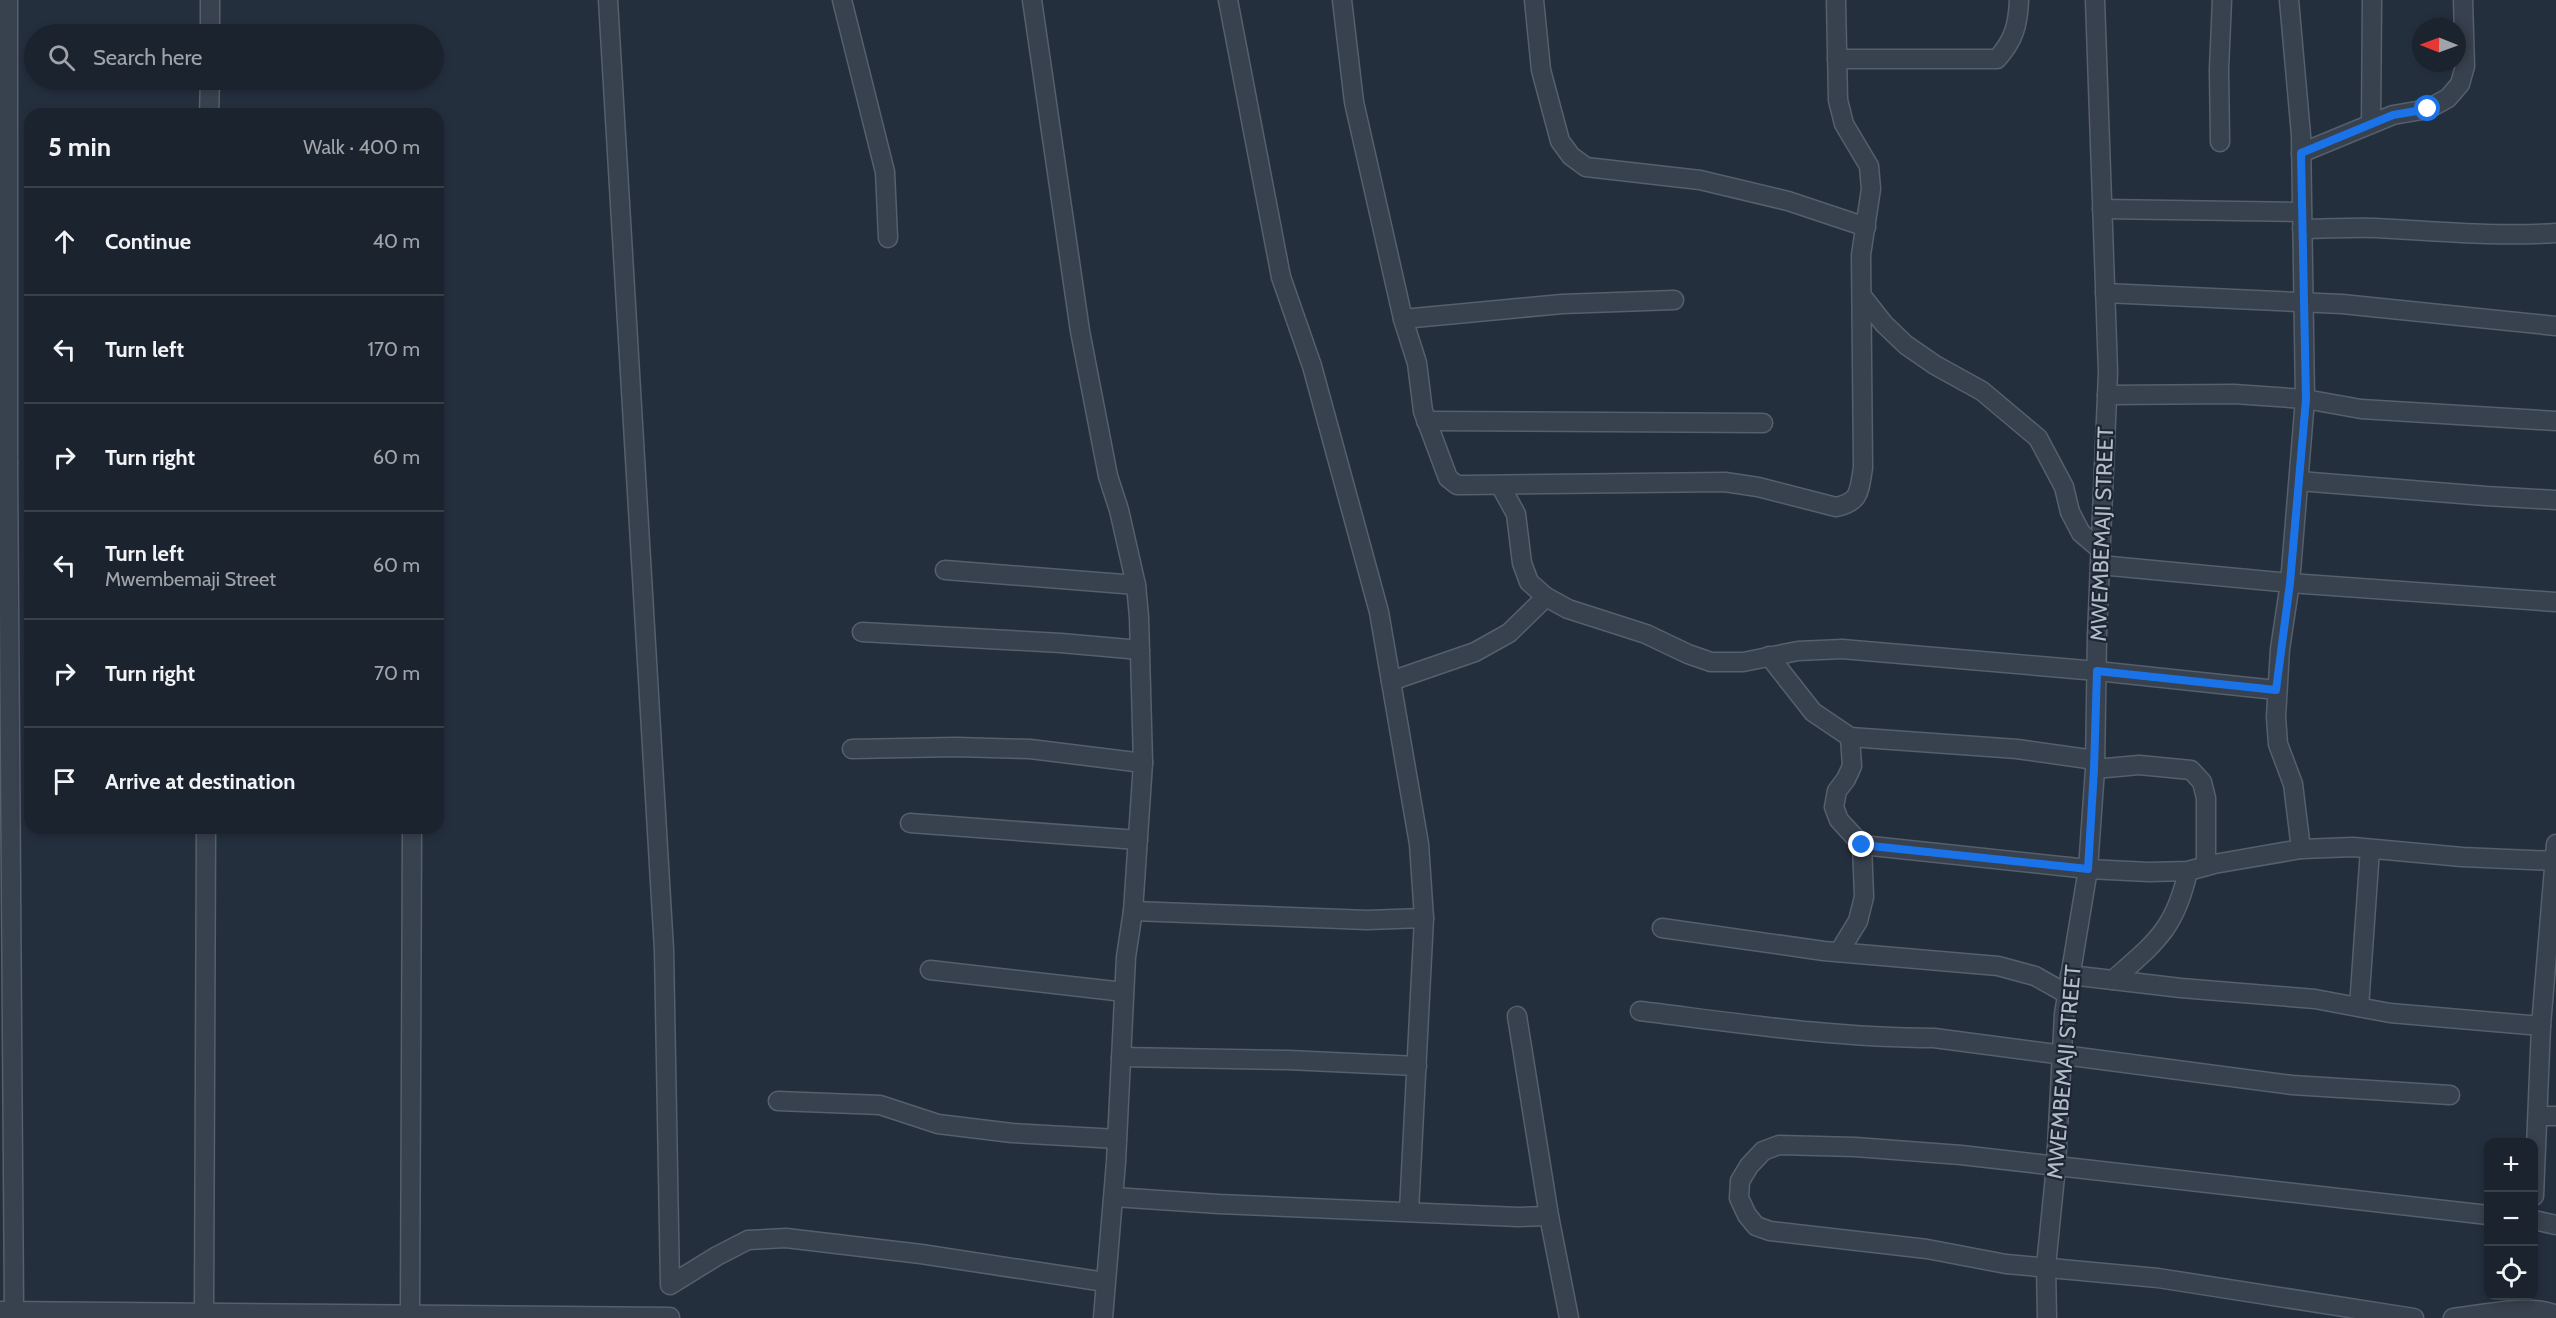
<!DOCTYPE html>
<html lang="en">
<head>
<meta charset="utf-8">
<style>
  :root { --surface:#1b232e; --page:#282f3a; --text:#f1f3f6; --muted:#a0a4aa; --line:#39404a }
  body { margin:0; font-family:Cabin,sans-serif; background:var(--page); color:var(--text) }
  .controls { position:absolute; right:18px; bottom:18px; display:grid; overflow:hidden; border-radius:12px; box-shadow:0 3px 9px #0003 }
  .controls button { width:54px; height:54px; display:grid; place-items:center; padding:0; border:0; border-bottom:2px solid var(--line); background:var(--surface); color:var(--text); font:30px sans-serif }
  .compass { position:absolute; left:2412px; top:18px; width:54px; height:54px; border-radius:50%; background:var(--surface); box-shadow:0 3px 9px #0003; rotate:271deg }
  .stop { position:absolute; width:18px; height:18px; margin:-14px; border:4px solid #1a73e8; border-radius:50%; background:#fff }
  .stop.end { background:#1a73e8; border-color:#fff; box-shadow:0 2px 6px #0008 }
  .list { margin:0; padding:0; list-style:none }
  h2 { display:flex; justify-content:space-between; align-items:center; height:78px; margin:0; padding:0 24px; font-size:26px }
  h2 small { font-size:20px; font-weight:400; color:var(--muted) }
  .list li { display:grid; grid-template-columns:39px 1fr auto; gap:18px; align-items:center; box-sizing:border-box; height:108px; padding:0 24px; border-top:2px solid var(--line) }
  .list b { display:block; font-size:22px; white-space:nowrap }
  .list p { margin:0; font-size:20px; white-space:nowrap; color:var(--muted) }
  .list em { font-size:20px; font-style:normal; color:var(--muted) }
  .icon { flex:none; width:33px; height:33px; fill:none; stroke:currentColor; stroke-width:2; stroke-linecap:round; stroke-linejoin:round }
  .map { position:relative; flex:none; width:2556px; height:1318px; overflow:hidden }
  .search { position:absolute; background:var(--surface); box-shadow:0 3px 9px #0003; left:24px; top:24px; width:420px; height:66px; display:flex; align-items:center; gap:15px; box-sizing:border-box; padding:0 21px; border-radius:33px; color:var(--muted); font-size:22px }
  .panel { position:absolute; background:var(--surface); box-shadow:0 3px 9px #0003; left:24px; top:108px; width:420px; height:726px; border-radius:18px }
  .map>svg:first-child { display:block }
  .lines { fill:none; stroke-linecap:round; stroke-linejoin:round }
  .minor-casing { stroke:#565f6c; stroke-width:21 }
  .minor { stroke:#38414e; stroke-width:18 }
  .route { stroke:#1a73e8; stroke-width:8 }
  .labels { text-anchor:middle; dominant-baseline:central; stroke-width:4.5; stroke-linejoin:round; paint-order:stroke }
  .street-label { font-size:22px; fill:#b4bcc9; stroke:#1d2633 }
</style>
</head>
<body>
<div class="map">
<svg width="2556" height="1318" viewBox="0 0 2556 1318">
  <rect width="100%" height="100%" fill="#242f3e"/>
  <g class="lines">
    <defs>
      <g id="minor">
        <path d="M 608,0 L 664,950 L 670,1285 L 717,1256 L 748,1240 L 786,1238 L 921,1254 L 1105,1282"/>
        <path d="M 842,0 L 885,172 L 888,238"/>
        <path d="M 1032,0 L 1080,331 L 1108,476 L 1119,510 L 1136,585 L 1139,617 L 1143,763 L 1133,911 L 1126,957 L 1116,1162 L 1103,1318"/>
        <path d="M 1228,0 L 1281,277 L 1312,366 L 1379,612 L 1419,844 L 1424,918 L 1409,1211"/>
        <path d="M 1342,0 L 1354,102 L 1403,319 L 1417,363 L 1423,411 L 1448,478 L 1457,485 L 1466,485 L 1725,482 L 1758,487 L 1836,507 C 1861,502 1859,490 1863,468 L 1861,255 L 1871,189 L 1869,166 L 1844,124 L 1838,100 L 1836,0"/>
        <path d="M 1534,0 L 1541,70 L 1560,141 L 1571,156 L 1586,167 L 1700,180 L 1788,201 L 1866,227"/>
        <path d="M 2289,0 L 2301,135 L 2305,399 L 2290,583 L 2280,649 L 2276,717 L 2278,744 L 2293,784 L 2301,849"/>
        <path d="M 210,34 L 210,0"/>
        <path d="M 1837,59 L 1997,59 C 2014,40 2018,25 2019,0"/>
        <path d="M 209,114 L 210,80"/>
        <path d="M 2371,124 L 2372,0"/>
        <path d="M 2220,142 L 2219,69 L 2222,0"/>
        <path d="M 2301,153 L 2393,115 L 2428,109 L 2448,98 L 2460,84 L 2465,66 L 2463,0"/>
        <path d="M 2102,209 L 2302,212"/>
        <path d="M 2302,229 C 2327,229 2352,227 2376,228 C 2437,231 2494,237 2556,233"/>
        <path d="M 2105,293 L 2342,304 L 2556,326"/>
        <path d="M 1862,296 L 1884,324 L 1906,345 L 1935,365 L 1982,391 L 2038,438 L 2064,487 L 2070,512 L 2081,533 L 2101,550"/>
        <path d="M 1403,319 L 1562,304 L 1674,300"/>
        <path d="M 2107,395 L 2234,394 L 2305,399 L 2361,409 L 2556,421"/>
        <path d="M 1426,421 L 1763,423"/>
        <path d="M 0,463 L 8,463 L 14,1311"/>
        <path d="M 8,463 L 8,0"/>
        <path d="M 2299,481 L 2486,496 L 2556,500"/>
        <path d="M 1500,485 L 1516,514 L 1522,563 L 1529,582 L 1546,597 L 1568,609 L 1646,634 L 1688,654 L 1711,662 L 1743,662 L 1798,651 L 1842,649 L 2097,671 L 2276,690"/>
        <path d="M 2100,565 L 2290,583 L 2556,602"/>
        <path d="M 945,570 L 1136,585"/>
        <path d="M 862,632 L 1061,643 L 1140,650"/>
        <path d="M 1769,656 L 1813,712 L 1850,737 L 2017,749 L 2095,760"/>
        <path d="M 1391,681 L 1475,652 L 1509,633 L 1546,597"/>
        <path d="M 852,749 L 956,747 L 1030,749 L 1143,763"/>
        <path d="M 2095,769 L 2139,765 L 2191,770 L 2202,782 L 2206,798 L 2206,866"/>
        <path d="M 910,823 L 1138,840"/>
        <path d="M 1862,845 L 2088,869 L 2149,872 L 2188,871 L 2214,864 L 2301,849 L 2353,847 L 2462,857 L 2556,861"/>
        <path d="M 1133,911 L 1367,920 L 1424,918"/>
        <path d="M 1662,928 L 1824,951 L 1998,966 L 2035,976 L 2067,994"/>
        <path d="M 1839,952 L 1858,921 L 1864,897 L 1862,845 L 1839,820 L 1834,807 L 1837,791 L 1846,779 L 1852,766 L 1850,737"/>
        <path d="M 930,970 L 1124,992"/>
        <path d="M 2070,975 L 2181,988 L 2315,999 L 2390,1013 L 2541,1026"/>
        <path d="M 2113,980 C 2156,942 2175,929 2188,871"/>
        <path d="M 2359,1007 L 2370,849"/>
        <path d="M 1640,1011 C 1738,1023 1835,1038 1934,1038 L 2292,1085 L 2450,1095"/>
        <path d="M 1517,1016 L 1549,1216 L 1569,1318"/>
        <path d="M 1121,1057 L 1288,1060 L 1417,1066"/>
        <path d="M 778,1101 L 880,1105 L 938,1124 L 1012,1133 L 1117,1139"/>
        <path d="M 2538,1116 L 2556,1116"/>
        <path d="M 2534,1196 L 2541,1026 L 2556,844"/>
        <path d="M 1114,1197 L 1219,1204 L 1518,1217 L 1549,1216"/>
        <path d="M 2534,1220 L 2556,1225"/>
        <path d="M 0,1311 L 670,1317"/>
        <path d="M 204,1313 L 206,828"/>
        <path d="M 410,1314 L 412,828"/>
        <path d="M 2047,1318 L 2046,1266 L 2056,1166 L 2064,1014 L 2088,869 L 2095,769 L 2097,636 L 2108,372 L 2095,0"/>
        <path d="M 2414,1318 L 2158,1278 L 2006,1264 L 1927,1249 L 1770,1231 L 1756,1226 L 1747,1215 L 1739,1198 L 1740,1181 L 1749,1166 L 1763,1151 L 1779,1145 L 1855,1147 L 1961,1155 L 2488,1215"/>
        <path d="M 2453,1318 C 2480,1315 2532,1303 2556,1315"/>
      </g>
    </defs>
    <use href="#minor" class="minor-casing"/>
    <use href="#minor" class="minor"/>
  </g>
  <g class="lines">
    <path class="route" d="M 1862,845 L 2088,869 L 2094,769 L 2097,671 L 2276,690 L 2290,583 L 2306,399 L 2301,153 L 2393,115 L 2428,109"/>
  </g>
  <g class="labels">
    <g class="street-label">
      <text transform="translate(2102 534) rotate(-88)">MWEMBEMAJI STREET</text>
      <text transform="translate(2064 1072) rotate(-85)">MWEMBEMAJI STREET</text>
    </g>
  </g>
</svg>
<div class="controls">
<button>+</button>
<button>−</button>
<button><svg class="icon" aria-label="locate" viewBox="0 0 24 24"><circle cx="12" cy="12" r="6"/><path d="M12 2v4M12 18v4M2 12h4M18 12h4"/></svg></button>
</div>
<svg class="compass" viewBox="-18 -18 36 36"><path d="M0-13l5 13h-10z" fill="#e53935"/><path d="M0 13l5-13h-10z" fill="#a0a4aa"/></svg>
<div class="stop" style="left:2428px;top:109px"></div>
<div class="stop end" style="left:1862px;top:845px"></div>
<div class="search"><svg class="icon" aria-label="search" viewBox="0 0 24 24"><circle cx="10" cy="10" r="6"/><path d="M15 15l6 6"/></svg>Search here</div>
<section class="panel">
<h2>5 min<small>Walk · 400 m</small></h2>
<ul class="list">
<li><svg class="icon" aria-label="ahead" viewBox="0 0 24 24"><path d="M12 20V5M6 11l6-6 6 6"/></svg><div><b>Continue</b></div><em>40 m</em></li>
<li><svg class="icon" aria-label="left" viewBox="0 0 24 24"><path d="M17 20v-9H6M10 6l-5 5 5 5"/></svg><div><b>Turn left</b></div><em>170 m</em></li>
<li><svg class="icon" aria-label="right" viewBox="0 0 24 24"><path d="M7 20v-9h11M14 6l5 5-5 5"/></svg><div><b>Turn right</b></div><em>60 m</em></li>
<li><svg class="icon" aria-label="left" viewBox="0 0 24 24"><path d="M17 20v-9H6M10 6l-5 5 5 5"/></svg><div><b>Turn left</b><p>Mwembemaji Street</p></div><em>60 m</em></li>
<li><svg class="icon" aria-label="right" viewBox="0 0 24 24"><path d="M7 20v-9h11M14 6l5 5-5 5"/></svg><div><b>Turn right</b></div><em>70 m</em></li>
<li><svg class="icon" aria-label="arrive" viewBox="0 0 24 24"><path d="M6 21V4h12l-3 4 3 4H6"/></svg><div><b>Arrive at destination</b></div></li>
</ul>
</section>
</div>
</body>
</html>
